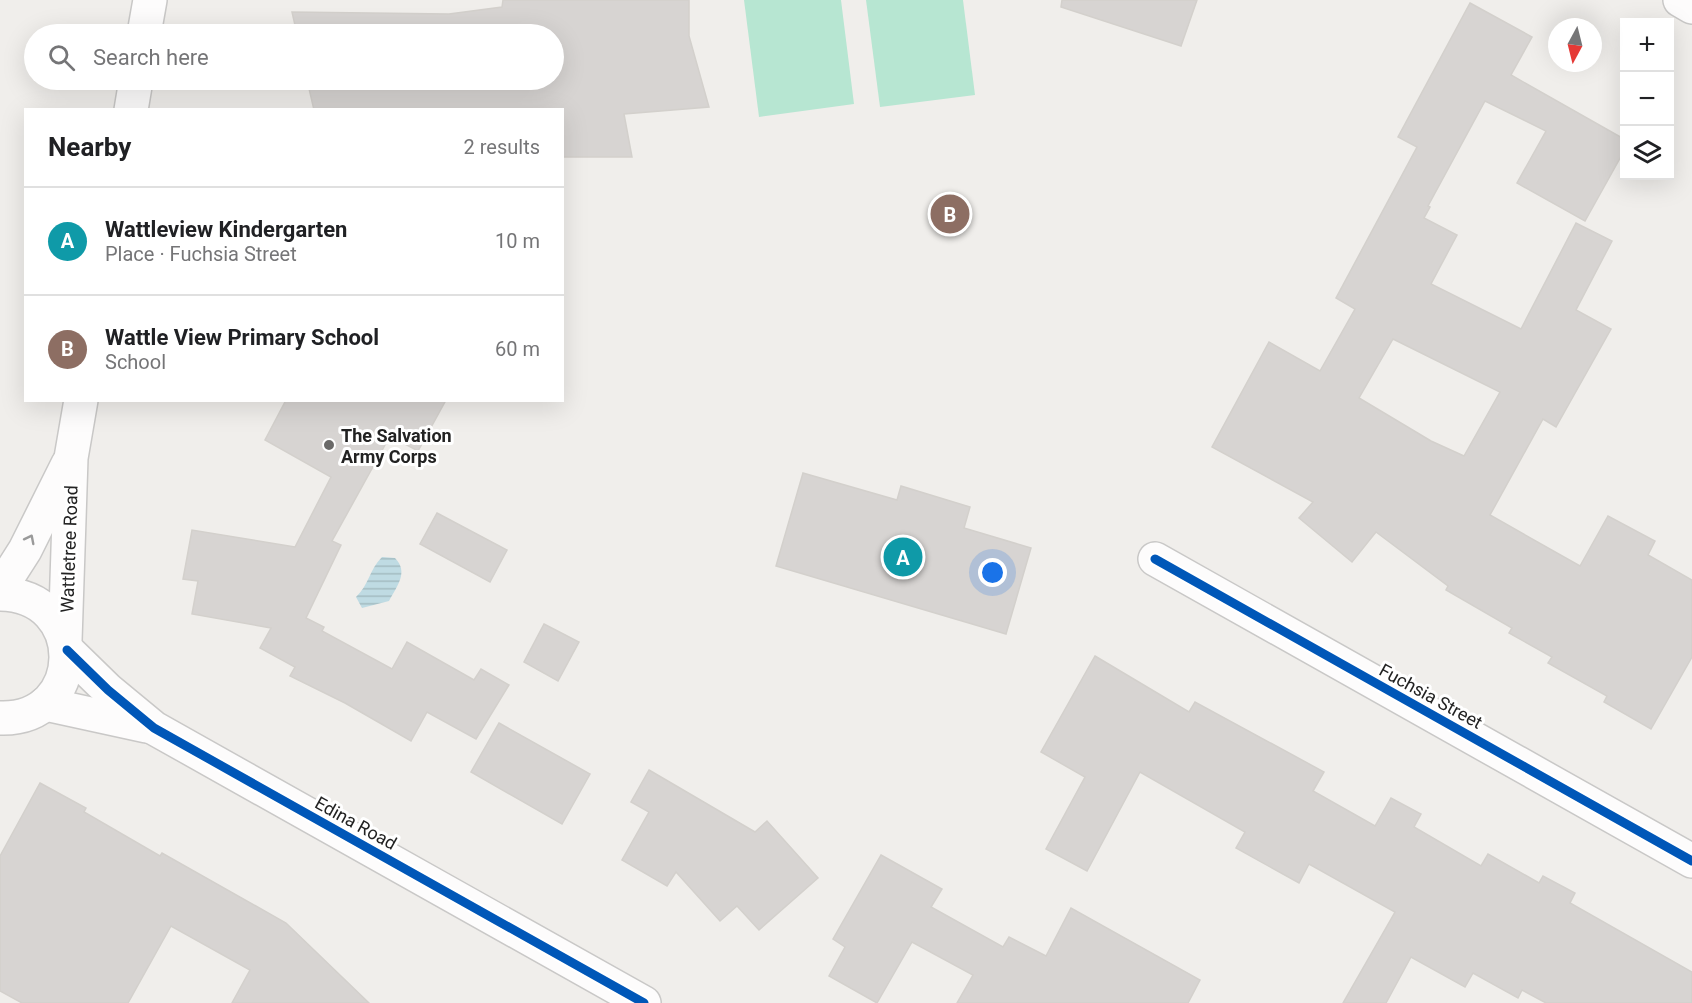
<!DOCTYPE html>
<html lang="en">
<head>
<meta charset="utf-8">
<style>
  :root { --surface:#fff; --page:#f6f6f6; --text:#202124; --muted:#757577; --line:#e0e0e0; --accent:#d93025 }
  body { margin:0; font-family:Roboto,sans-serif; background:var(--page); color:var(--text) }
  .controls { position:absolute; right:18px; top:18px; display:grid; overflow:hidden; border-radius:0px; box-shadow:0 6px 24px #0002 }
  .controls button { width:54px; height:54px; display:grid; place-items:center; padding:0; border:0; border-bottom:2px solid var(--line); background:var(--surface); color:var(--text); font:30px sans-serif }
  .compass { position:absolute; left:1548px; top:18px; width:54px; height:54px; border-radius:50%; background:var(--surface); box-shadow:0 6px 24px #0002; rotate:187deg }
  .you { position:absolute; left:993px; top:573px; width:21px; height:21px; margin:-15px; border:4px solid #fff; border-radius:50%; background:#1a73e8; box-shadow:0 0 0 9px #1a73e833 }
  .badge { display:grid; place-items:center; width:39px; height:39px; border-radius:50%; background:var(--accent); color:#fff; font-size:20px; font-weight:700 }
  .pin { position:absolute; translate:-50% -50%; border:3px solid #fff; box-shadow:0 2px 6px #0006 }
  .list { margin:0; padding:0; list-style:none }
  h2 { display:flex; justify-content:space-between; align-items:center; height:78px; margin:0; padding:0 24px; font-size:26px }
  h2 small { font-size:20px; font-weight:400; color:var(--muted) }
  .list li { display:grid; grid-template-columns:39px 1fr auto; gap:18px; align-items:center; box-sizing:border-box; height:108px; padding:0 24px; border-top:2px solid var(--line) }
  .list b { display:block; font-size:22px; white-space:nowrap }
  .list p { margin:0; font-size:20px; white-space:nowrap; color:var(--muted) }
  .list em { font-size:20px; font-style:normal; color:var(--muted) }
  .icon { flex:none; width:33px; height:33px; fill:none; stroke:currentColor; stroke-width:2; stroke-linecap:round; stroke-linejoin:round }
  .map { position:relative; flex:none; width:1692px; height:1003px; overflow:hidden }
  .search { position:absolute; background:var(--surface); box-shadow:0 6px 24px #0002; left:24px; top:24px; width:540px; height:66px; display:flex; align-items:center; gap:15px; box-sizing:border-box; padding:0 21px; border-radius:33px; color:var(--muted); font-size:22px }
  .panel { position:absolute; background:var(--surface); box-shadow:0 6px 24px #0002; left:24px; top:108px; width:540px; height:294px; border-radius:0px }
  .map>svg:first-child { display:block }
  .pitch { fill:#b7e6d2 }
  .water { fill:url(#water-rules) }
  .building { fill:#d7d4d2; stroke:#d3d0cc; stroke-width:1.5; fill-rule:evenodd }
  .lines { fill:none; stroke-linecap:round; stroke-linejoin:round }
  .minor-casing { stroke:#c9c8c7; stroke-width:36 }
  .minor { stroke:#fdfcfc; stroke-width:33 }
  .cycleway-casing { stroke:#fff; stroke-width:13 }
  .cycleway { stroke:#0057b8; stroke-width:9 }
  .oneway { stroke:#9a9a9a }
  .poi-dot { fill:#6a6968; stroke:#fff; stroke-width:2 }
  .labels { text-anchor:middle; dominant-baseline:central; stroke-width:6; stroke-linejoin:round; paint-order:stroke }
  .poi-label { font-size:18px; font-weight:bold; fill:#222; stroke:#fff; text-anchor:start }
  .street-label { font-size:18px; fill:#222; stroke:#fff }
</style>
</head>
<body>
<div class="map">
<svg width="1692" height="1003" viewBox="0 0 1692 1003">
  <defs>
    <pattern id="water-rules" width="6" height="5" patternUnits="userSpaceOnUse" patternTransform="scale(1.5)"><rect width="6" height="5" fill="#bfdbe3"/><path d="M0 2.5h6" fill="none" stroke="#a4bcc2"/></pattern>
  </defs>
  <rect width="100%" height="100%" fill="#f0eeeb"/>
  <g class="pitch">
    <path d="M 744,0 L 841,0 L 854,104 L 759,117 Z"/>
    <path d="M 866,0 L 963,0 L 975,95 L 880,107 Z"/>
  </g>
  <path class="water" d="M 382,557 L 395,558 C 409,572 397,586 389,601 L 362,608 L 356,597 C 369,585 369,570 382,557 Z"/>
  <g class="building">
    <path d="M 503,0 L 689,0 L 689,36 L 709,107 L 624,114 L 632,157 L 562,157 L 562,110 L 314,110 L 307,80 L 554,80 L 554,34 L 297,34 L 292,12 L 449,14 L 502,7 Z"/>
    <path d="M 1062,0 L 1197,0 L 1181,46 L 1061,7 Z"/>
    <path d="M 1470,3 L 1532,37 L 1511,75 L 1624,139 L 1624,151 L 1585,221 L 1517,183 L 1546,131 L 1485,101 L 1428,206 L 1430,207 L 1424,218 L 1457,235 L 1431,284 L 1521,329 L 1576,223 L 1612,241 L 1576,310 L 1611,329 L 1556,427 L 1543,419 L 1490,515 L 1580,566 L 1608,516 L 1655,541 L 1648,555 L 1692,580 L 1692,657 L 1651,729 L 1604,702 L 1607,696 L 1548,663 L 1552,657 L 1509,633 L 1512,628 L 1446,590 L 1448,586 L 1376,532 L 1352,562 L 1299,518 L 1313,502 L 1212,447 L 1269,342 L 1320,371 L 1355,309 L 1336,298 L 1417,147 L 1398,137 ZM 1393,339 L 1500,392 L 1464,456 L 1431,441 L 1359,398 Z"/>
    <path d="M 286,400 L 446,400 L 418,451 L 390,436 L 332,541 L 341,545 L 306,618 L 324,627 L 322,631 L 392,669 L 407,642 L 474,680 L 481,669 L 509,685 L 476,739 L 427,712 L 411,741 L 345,703 L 290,676 L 295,667 L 260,648 L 271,628 L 192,614 L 198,581 L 183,579 L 192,530 L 295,547 L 331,477 L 265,440 Z"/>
    <path d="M 803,473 L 897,500 L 901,486 L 970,507 L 964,528 L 1031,548 L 1006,634 L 776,566 Z"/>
    <path d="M 437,513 L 507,550 L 490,582 L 420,544 Z"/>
    <path d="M 544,624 L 579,642 L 558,681 L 524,662 Z"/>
    <path d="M 1095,656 L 1189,712 L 1195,702 L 1324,772 L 1313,791 L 1375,826 L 1391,798 L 1421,814 L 1414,827 L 1481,866 L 1488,854 L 1539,883 L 1543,876 L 1575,893 L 1570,903 L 1692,972 L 1692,1003 L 1546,1003 L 1522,990 L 1518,998 L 1473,973 L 1465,987 L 1411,957 L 1386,1003 L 1343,1003 L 1395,912 L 1309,864 L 1299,883 L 1236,848 L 1245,832 L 1140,772 L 1087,871 L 1046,849 L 1085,777 L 1041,752 Z"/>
    <path d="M 499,723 L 590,774 L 562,824 L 471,772 Z"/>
    <path d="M 649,770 L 755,832 L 767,821 L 818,878 L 759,930 L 737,906 L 720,921 L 676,872 L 667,886 L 622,860 L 649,812 L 631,802 Z"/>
    <path d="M 40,783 L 86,808 L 84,812 L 160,856 L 162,853 L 286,923 L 369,1003 L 232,1003 L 250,970 L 171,926 L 128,1003 L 22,1003 L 0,991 L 0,856 Z"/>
    <path d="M 881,855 L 942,889 L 931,907 L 1003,947 L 1009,937 L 1046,956 L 1071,908 L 1200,980 L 1188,1003 L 957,1003 L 973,975 L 912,942 L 877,1003 L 829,976 L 845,947 L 833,939 Z"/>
  </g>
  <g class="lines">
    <defs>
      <g id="minor">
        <path d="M 1680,0 L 1692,7"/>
        <path d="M 144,34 L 150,0"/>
        <path d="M 131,110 L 136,80"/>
        <path d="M 1155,559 L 1692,861"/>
        <path d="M 0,589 L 25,550 L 68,464"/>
        <path d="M 0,594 C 89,595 87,721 0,718"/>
        <path d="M 65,641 L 71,458 L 81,400"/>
        <path d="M 67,650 L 108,690 L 154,728 L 644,1003"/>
        <path d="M 45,704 L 146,726"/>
      </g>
    </defs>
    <use href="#minor" class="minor-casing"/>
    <use href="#minor" class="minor"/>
    <defs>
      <g id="cycleway">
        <path d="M 1155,559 L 1692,861"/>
        <path d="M 67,650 L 108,690 L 154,728 L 644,1003"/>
      </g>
    </defs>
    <use href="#cycleway" class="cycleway-casing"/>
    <use href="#cycleway" class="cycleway"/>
  </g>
  <defs><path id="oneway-chevron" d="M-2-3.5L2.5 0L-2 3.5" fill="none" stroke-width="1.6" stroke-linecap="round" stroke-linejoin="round" transform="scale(1.5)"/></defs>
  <use class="oneway" href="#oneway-chevron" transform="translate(30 539) rotate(-63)"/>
  <circle class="poi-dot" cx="329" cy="445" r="6"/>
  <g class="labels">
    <g class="poi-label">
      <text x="341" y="435">The Salvation<tspan x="341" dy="21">Army Corps</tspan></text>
    </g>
    <g class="street-label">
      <text transform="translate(69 549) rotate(-88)">Wattletree Road</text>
      <text transform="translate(1431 696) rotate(29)">Fuchsia Street</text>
      <text transform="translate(356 823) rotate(29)">Edina Road</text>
    </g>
  </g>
</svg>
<div class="controls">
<button>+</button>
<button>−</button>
<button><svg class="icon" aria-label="layers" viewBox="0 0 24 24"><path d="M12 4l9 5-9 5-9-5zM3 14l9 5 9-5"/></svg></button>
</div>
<svg class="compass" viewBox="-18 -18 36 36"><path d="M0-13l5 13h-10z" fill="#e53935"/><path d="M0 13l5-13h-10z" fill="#757577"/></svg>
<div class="you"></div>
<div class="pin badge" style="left:903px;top:557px;background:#0f9aa8">A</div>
<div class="pin badge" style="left:950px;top:214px;background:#8d6e63">B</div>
<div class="search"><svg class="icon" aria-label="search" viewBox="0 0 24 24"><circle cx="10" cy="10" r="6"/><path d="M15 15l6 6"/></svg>Search here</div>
<section class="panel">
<h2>Nearby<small>2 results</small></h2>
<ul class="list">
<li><span class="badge" style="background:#0f9aa8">A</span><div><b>Wattleview Kindergarten</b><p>Place · Fuchsia Street</p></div><em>10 m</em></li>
<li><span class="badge" style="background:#8d6e63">B</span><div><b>Wattle View Primary School</b><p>School</p></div><em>60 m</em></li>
</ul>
</section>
</div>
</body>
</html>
